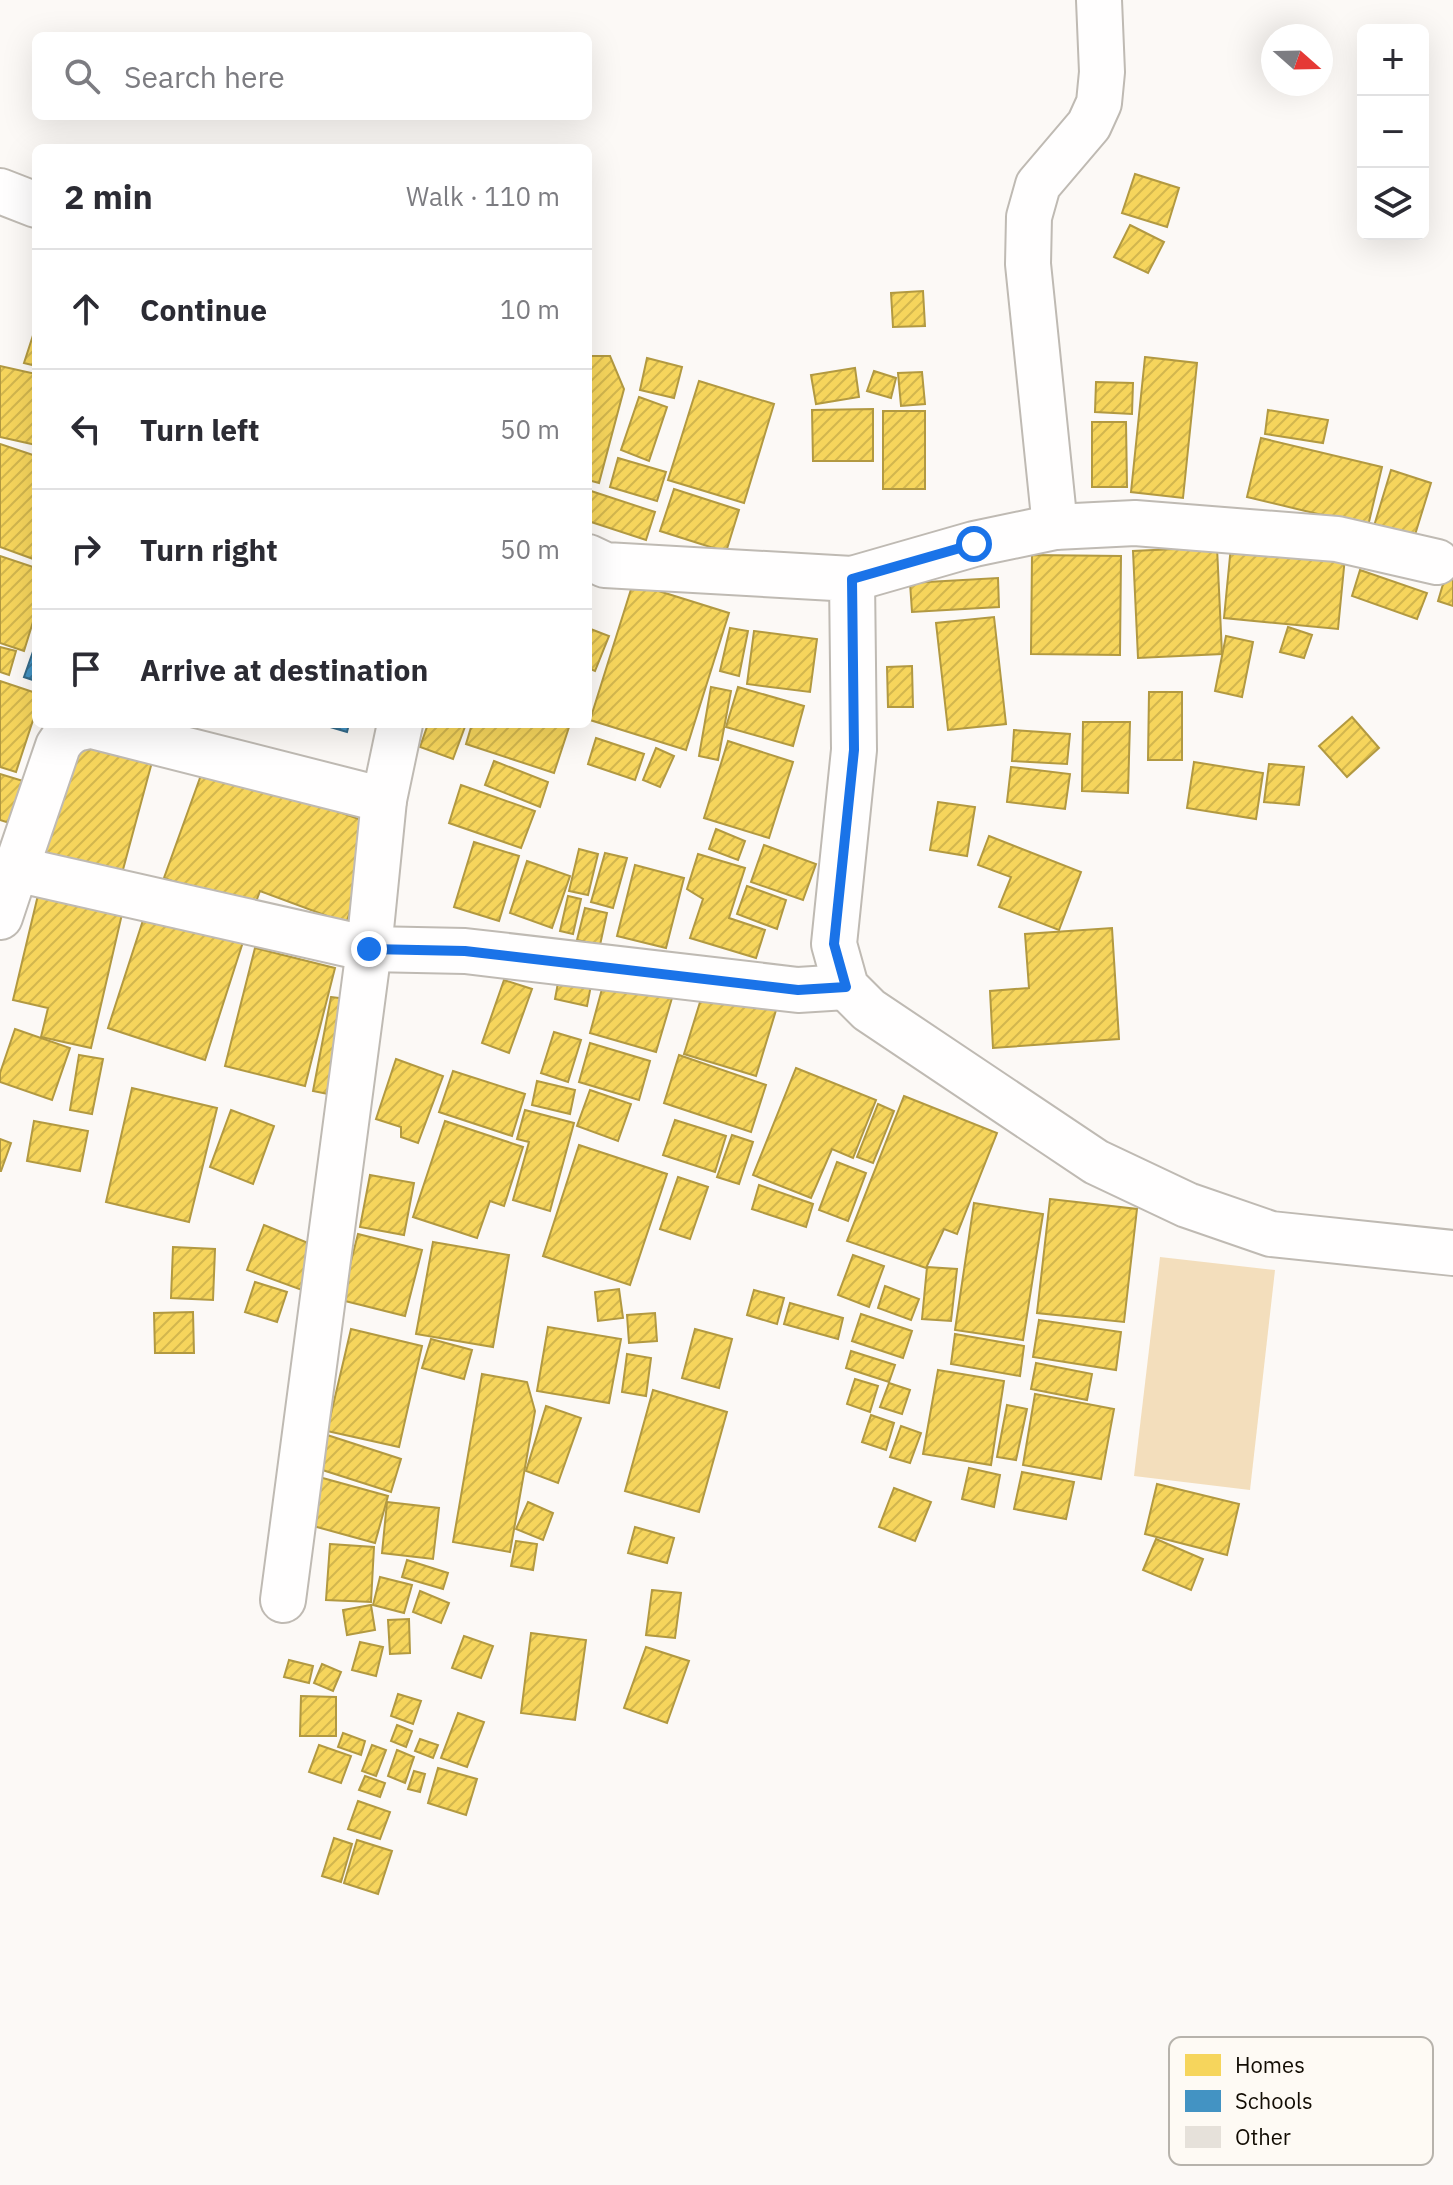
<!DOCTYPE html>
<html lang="en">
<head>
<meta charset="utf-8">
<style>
  :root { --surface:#fff; --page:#f2f2f3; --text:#2b2b33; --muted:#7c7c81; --line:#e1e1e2 }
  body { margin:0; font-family:"IBM Plex Sans",sans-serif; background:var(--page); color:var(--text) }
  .controls { position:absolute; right:24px; top:24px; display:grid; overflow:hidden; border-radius:12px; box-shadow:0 8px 32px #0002 }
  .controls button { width:72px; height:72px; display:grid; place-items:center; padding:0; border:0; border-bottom:2px solid var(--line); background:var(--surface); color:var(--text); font:40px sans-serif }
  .compass { position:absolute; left:1261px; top:24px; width:72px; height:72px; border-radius:50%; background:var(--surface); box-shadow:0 8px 32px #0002; rotate:110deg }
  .stop { position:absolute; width:24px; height:24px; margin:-18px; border:6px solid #1a73e8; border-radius:50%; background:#fff }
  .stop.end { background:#1a73e8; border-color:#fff; box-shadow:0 2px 8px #0008 }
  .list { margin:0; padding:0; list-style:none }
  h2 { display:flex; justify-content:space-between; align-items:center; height:104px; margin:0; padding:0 32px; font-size:34px }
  h2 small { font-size:26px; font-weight:400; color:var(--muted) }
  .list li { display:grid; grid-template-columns:52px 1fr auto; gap:24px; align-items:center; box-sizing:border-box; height:120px; padding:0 32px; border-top:2px solid var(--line) }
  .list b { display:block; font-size:30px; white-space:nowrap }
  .list em { font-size:26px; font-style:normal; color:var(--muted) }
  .icon { flex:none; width:44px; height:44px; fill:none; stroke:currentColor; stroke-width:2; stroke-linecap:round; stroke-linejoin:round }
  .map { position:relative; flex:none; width:1453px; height:2185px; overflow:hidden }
  .search { position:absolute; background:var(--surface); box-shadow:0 8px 32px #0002; left:32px; top:32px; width:560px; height:88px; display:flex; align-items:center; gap:20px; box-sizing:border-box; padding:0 28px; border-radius:12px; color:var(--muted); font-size:30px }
  .panel { position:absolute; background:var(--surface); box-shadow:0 8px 32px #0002; left:32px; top:144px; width:560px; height:584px; border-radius:12px }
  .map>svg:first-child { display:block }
  .garden { fill:#f3debc }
  .homes { fill:url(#homes-hatch); stroke:#b29941; stroke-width:2 }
  .schools { fill:url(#schools-hatch); stroke:#346a89; stroke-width:2 }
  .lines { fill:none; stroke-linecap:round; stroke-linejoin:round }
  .minor-casing { stroke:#bfbab3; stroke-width:48 }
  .minor { stroke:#fffefe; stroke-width:44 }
  .route { stroke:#1a73e8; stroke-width:10 }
  .key { fill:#fefaf4; stroke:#b7b3ac; stroke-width:2 }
  .key-label { font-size:22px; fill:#120c03 }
</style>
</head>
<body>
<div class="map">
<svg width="1453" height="2185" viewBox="0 0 1453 2185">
  <defs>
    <pattern id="homes-hatch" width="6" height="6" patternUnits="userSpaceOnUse" patternTransform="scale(2)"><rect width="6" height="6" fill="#f6d55c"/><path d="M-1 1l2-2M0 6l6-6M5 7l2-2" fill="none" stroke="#d2b64e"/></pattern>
    <pattern id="schools-hatch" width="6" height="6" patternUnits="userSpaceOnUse" patternTransform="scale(2)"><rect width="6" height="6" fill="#4393c3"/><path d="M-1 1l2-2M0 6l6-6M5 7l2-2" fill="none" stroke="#37769c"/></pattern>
  </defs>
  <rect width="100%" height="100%" fill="#fcf9f6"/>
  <path class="garden" d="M 1160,1257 L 1275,1270 L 1250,1490 L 1134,1476 Z"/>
  <g class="homes">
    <path d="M 1135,174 L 1179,188 L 1167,227 L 1122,213 Z"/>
    <path d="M 1130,225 L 1164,242 L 1148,273 L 1114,257 Z"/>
    <path d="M 923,291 L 925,326 L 893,327 L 891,293 Z"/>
    <path d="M 36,326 L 36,366 L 24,363 Z"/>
    <path d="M 588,356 L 610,356 L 624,389 L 599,483 L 588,480 Z"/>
    <path d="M 1145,357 L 1197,363 L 1183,498 L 1131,492 Z"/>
    <path d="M 647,358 L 682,367 L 674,398 L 640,390 Z"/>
    <path d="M 0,366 L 36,374 L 36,445 L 0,437 Z"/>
    <path d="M 855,368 L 859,397 L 816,404 L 811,375 Z"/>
    <path d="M 874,371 L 896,378 L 891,398 L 867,391 Z"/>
    <path d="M 922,372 L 925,404 L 901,406 L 898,373 Z"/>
    <path d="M 699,381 L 774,404 L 744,503 L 668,480 Z"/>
    <path d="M 1096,382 L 1133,383 L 1132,414 L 1095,412 Z"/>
    <path d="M 639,397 L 667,407 L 649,461 L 621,450 Z"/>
    <path d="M 873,409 L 873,461 L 813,461 L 812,410 Z"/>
    <path d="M 1268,410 L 1328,420 L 1323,443 L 1265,434 Z"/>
    <rect x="883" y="411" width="42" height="78"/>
    <path d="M 1092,422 L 1126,422 L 1127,487 L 1092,487 Z"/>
    <path d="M 1261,438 L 1382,467 L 1368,526 L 1247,497 Z"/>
    <path d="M 0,444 L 36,456 L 36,560 L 0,547 Z"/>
    <path d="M 618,458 L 666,472 L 657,501 L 610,487 Z"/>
    <path d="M 1391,470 L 1431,483 L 1414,538 L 1374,526 Z"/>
    <path d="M 674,489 L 739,510 L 726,552 L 660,531 Z"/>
    <path d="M 588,490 L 655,512 L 646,540 L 588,521 Z"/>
    <path d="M 1231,546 L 1345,557 L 1338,629 L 1224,618 Z"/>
    <path d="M 1217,547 L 1222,654 L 1138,658 L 1133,551 Z"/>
    <path d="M 1032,555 L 1121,556 L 1120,655 L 1031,654 Z"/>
    <path d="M 0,556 L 36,568 L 36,612 L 24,651 L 0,643 Z"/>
    <path d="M 1360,570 L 1427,593 L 1417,619 L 1352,596 Z"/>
    <path d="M 1446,574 L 1453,576 L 1453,606 L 1438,601 Z"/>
    <path d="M 998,578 L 999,607 L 912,612 L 910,583 Z"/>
    <path d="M 633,583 L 729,613 L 686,750 L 590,720 Z"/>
    <path d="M 994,617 L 1006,724 L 948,730 L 936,623 Z"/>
    <path d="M 1288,627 L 1312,635 L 1304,658 L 1280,652 Z"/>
    <path d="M 588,628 L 609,636 L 595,671 L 588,668 Z"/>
    <path d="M 730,628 L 748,631 L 739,676 L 720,671 Z"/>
    <path d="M 754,631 L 817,639 L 810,692 L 747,684 Z"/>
    <path d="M 1226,636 L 1253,642 L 1242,697 L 1215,691 Z"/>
    <path d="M 0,647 L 16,651 L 9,675 L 0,672 Z"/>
    <path d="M 912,666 L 913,707 L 888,707 L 887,667 Z"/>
    <path d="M 0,681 L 36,693 L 36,711 L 16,772 L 0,767 Z"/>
    <path d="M 711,687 L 731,691 L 718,760 L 699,756 Z"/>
    <path d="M 738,687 L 804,706 L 793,746 L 726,727 Z"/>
    <path d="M 1149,692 L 1182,692 L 1182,760 L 1148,760 Z"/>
    <path d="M 1352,717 L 1379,748 L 1347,777 L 1319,746 Z"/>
    <path d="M 1083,722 L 1130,722 L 1128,793 L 1082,791 Z"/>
    <path d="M 428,724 L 466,724 L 453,759 L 420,747 Z"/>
    <path d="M 472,724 L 570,724 L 554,773 L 466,744 Z"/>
    <path d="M 1014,730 L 1070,734 L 1067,764 L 1012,761 Z"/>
    <path d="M 596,738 L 644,754 L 635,780 L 588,764 Z"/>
    <path d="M 71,740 L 152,762 L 121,877 L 40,855 Z"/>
    <path d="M 728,741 L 793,762 L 769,838 L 704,818 Z"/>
    <path d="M 656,748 L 674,756 L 660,787 L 643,780 Z"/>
    <path d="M 494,761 L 548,782 L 540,807 L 485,785 Z"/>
    <path d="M 1194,762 L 1263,773 L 1256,819 L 1187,808 Z"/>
    <path d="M 205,764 L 381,827 L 346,923 L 260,891 L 253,910 L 164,878 Z"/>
    <path d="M 1269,764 L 1304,767 L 1299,805 L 1264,802 Z"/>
    <path d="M 1011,767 L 1070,774 L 1065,809 L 1007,802 Z"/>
    <path d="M 0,774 L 36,785 L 22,827 L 0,820 Z"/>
    <path d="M 461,785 L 535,811 L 521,848 L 449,823 Z"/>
    <path d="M 938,802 L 975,807 L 967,856 L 930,850 Z"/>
    <path d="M 716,829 L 745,841 L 738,860 L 709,849 Z"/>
    <path d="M 989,836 L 1081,872 L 1059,930 L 999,907 L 1011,877 L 978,865 Z"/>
    <path d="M 474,842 L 519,856 L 499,921 L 454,907 Z"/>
    <path d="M 764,845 L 816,864 L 803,900 L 751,882 Z"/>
    <path d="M 579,849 L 598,854 L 588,895 L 569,891 Z"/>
    <path d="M 605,853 L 627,858 L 613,908 L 591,902 Z"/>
    <path d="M 698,854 L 745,868 L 729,918 L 765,930 L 756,958 L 690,938 L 703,899 L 687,889 Z"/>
    <path d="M 527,861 L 570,876 L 552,928 L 510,913 Z"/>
    <path d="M 635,865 L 684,878 L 666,948 L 617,936 Z"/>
    <path d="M 747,886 L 786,900 L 777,929 L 737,914 Z"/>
    <path d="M 38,895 L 122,914 L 91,1048 L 41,1037 L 48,1008 L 13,1000 Z"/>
    <path d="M 568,896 L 581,899 L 573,934 L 560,931 Z"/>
    <path d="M 585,908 L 607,913 L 600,945 L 577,940 Z"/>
    <path d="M 146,911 L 243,942 L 205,1060 L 108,1028 Z"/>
    <path d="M 1112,928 L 1119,1039 L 993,1048 L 990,991 L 1029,988 L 1025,934 Z"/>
    <path d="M 255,948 L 335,968 L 305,1086 L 225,1066 Z"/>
    <path d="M 560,972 L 592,980 L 587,1006 L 555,999 Z"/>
    <path d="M 605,978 L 672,998 L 656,1052 L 590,1033 Z"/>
    <path d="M 504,980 L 532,989 L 509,1053 L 482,1043 Z"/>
    <path d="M 705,986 L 777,1007 L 756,1076 L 684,1054 Z"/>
    <path d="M 331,997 L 356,1000 L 338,1096 L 313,1091 Z"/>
    <path d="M 15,1029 L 70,1048 L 52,1100 L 0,1082 L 0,1073 Z"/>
    <path d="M 554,1032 L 581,1040 L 568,1082 L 541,1073 Z"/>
    <path d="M 590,1043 L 650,1061 L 639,1100 L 579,1082 Z"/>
    <path d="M 79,1055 L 103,1059 L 92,1114 L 70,1110 Z"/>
    <path d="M 679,1055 L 766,1085 L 751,1132 L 664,1103 Z"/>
    <path d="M 396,1059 L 443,1076 L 418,1143 L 401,1137 L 401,1127 L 376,1119 Z"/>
    <path d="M 796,1068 L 876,1100 L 853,1158 L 832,1149 L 811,1198 L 753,1175 Z"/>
    <path d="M 453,1071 L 525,1094 L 512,1136 L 439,1112 Z"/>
    <path d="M 537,1081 L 575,1090 L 570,1114 L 532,1105 Z"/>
    <path d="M 132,1088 L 217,1108 L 189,1222 L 106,1202 Z"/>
    <path d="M 590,1090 L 631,1104 L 618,1141 L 577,1126 Z"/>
    <path d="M 904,1096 L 997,1133 L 957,1234 L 944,1229 L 926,1268 L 847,1241 Z"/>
    <path d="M 878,1104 L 894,1111 L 873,1163 L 857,1157 Z"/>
    <path d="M 231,1110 L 274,1126 L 253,1184 L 210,1167 Z"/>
    <path d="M 525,1110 L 574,1123 L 550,1211 L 513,1200 L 529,1142 L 517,1139 Z"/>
    <path d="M 675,1120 L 726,1136 L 715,1172 L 663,1155 Z"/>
    <path d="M 34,1121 L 88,1131 L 80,1171 L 27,1161 Z"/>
    <path d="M 445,1121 L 523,1147 L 504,1206 L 490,1201 L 477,1238 L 413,1217 Z"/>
    <path d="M 732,1135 L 753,1142 L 739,1184 L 717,1177 Z"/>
    <path d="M 0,1139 L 11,1143 L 1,1171 L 0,1171 Z"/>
    <path d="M 579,1145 L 667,1174 L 630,1285 L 543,1256 Z"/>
    <path d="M 837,1162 L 866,1173 L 848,1221 L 819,1210 Z"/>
    <path d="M 370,1175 L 414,1183 L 404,1235 L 360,1227 Z"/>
    <path d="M 678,1177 L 708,1187 L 690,1239 L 660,1229 Z"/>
    <path d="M 759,1185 L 813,1204 L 806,1227 L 752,1209 Z"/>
    <path d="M 1050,1199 L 1137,1209 L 1124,1322 L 1037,1313 Z"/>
    <path d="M 974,1203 L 1043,1214 L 1023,1340 L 955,1330 Z"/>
    <path d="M 264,1225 L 318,1247 L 302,1290 L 247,1270 Z"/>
    <path d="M 358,1234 L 422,1250 L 405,1316 L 341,1300 Z"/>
    <path d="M 433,1242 L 509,1255 L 493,1347 L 416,1334 Z"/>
    <path d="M 173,1247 L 215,1249 L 213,1300 L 171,1298 Z"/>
    <path d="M 853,1255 L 884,1266 L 869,1307 L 838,1295 Z"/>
    <path d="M 927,1267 L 957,1269 L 951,1321 L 922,1319 Z"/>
    <path d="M 255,1282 L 287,1292 L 277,1322 L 245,1312 Z"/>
    <path d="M 885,1286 L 919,1299 L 911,1320 L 878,1308 Z"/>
    <path d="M 619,1289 L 623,1318 L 598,1321 L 595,1292 Z"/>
    <path d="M 754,1290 L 784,1298 L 777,1324 L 747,1315 Z"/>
    <path d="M 790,1303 L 843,1318 L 838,1339 L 784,1324 Z"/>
    <path d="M 193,1312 L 194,1353 L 155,1353 L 154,1313 Z"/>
    <path d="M 655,1313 L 657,1341 L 629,1343 L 627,1315 Z"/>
    <path d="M 861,1314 L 912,1331 L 903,1358 L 852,1341 Z"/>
    <path d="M 1039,1320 L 1121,1332 L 1116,1370 L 1033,1357 Z"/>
    <path d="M 548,1327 L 621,1339 L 609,1403 L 537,1391 Z"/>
    <path d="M 351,1329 L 422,1346 L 399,1447 L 327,1431 Z"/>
    <path d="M 695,1329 L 732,1339 L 719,1388 L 682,1378 Z"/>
    <path d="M 955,1334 L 1024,1346 L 1020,1376 L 951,1364 Z"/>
    <path d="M 431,1339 L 472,1350 L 464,1379 L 422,1368 Z"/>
    <path d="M 851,1351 L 895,1365 L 889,1382 L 846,1368 Z"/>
    <path d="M 627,1354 L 651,1358 L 646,1396 L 622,1392 Z"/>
    <path d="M 1036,1363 L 1092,1374 L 1087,1400 L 1031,1389 Z"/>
    <path d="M 938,1370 L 1004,1381 L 991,1465 L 923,1454 Z"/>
    <path d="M 482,1374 L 527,1382 L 535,1411 L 510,1552 L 453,1542 Z"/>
    <path d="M 855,1379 L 878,1386 L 870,1412 L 847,1404 Z"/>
    <path d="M 889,1383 L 910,1390 L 902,1414 L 880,1407 Z"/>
    <path d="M 653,1390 L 727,1412 L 699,1512 L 625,1491 Z"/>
    <path d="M 1035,1394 L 1114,1409 L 1101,1479 L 1023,1465 Z"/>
    <path d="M 1007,1405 L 1027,1409 L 1016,1460 L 997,1457 Z"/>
    <path d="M 546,1406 L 581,1418 L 558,1483 L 526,1471 Z"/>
    <path d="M 871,1415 L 894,1423 L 886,1450 L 862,1442 Z"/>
    <path d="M 901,1426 L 921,1433 L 910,1463 L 890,1457 Z"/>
    <path d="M 321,1433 L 401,1459 L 391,1492 L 310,1466 Z"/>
    <path d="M 969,1468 L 1000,1475 L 994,1507 L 962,1499 Z"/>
    <path d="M 1022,1472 L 1074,1482 L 1066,1519 L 1014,1509 Z"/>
    <path d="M 319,1477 L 388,1496 L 375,1543 L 306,1524 Z"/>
    <path d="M 1157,1484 L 1239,1504 L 1227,1555 L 1145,1534 Z"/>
    <path d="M 894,1488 L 931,1502 L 915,1541 L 879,1527 Z"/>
    <path d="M 387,1502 L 439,1508 L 433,1559 L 382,1553 Z"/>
    <path d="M 528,1502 L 553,1513 L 543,1540 L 516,1529 Z"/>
    <path d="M 635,1527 L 674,1538 L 667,1563 L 628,1553 Z"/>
    <path d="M 1156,1539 L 1203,1559 L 1191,1590 L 1143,1570 Z"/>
    <path d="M 516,1541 L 537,1544 L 533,1570 L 511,1566 Z"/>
    <path d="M 330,1544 L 374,1547 L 371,1602 L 326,1600 Z"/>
    <path d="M 407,1560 L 448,1573 L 443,1589 L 402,1577 Z"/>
    <path d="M 380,1577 L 412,1585 L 404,1613 L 373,1605 Z"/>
    <path d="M 652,1590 L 681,1593 L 675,1638 L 646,1635 Z"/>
    <path d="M 420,1591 L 449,1603 L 441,1623 L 413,1612 Z"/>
    <path d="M 371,1605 L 375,1630 L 347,1635 L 343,1610 Z"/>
    <path d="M 409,1619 L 410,1653 L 390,1654 L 388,1620 Z"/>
    <path d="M 531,1633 L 586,1640 L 575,1720 L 521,1713 Z"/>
    <path d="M 464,1636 L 493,1646 L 481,1678 L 452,1668 Z"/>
    <path d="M 360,1642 L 383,1647 L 376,1676 L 352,1670 Z"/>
    <path d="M 646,1647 L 689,1661 L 667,1723 L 624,1708 Z"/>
    <path d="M 289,1660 L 313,1666 L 309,1683 L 284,1677 Z"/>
    <path d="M 322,1664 L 341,1672 L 333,1691 L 314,1683 Z"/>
    <path d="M 398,1694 L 421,1701 L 413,1724 L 391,1716 Z"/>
    <path d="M 301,1696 L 336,1697 L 336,1736 L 300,1736 Z"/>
    <path d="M 458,1713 L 484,1722 L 467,1767 L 441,1758 Z"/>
    <path d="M 397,1725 L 412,1731 L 406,1747 L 391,1741 Z"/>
    <path d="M 343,1733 L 365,1741 L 361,1755 L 338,1747 Z"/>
    <path d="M 420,1739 L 438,1745 L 433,1758 L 415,1751 Z"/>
    <path d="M 319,1745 L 351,1756 L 341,1783 L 309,1772 Z"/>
    <path d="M 372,1745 L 386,1750 L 376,1776 L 362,1771 Z"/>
    <path d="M 397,1750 L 414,1757 L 405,1783 L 388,1776 Z"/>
    <path d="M 438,1768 L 477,1779 L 466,1815 L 428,1803 Z"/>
    <path d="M 414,1771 L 425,1774 L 420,1792 L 408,1789 Z"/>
    <path d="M 365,1776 L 385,1783 L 380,1797 L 359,1790 Z"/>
    <path d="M 358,1801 L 390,1812 L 380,1839 L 348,1829 Z"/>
    <path d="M 334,1838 L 352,1844 L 341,1882 L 322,1876 Z"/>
    <path d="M 357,1840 L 392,1851 L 378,1894 L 344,1883 Z"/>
  </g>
  <g class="schools">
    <path d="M 36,643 L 36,681 L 24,677 Z"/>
    <path d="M 320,724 L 349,724 L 347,732 Z"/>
  </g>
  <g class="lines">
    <defs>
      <g id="minor">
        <path d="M 0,191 L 36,205"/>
        <path d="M 1055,527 L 1028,264 L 1029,217 L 1038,185 L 1089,125 L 1099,103 L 1102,72 L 1099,0"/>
        <path d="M 588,557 L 605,565 L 852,579 L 854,750 L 834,944 L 846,987 L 869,1010 L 1096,1162 L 1187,1205 L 1271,1234 L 1453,1253"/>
        <path d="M 852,579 L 974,544 L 1055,527 L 1135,523 L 1337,539 L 1437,562"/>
        <path d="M 16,869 L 58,746 C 67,731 75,728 92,726 L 384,800"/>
        <path d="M 0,917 L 16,869 L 369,949 L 465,951 L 798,990 L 846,987"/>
        <path d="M 283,1600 L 369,949 L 384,800 L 400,724"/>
      </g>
    </defs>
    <use href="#minor" class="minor-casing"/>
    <use href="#minor" class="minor"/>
  </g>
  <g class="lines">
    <path class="route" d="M 369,949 L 465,951 L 798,990 L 846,987 L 834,944 L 854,750 L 852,579 L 974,544"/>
  </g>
  <rect x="1169" y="2037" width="264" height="128" rx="12" class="key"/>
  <rect x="1185" y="2054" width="36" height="22" fill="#f6d55c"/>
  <rect x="1185" y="2090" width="36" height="22" fill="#4393c3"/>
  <rect x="1185" y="2126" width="36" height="22" fill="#e6e1da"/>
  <g class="key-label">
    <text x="1235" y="2073">Homes</text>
    <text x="1235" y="2109">Schools</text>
    <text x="1235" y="2145">Other</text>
  </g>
</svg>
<div class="controls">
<button>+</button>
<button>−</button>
<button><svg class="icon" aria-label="layers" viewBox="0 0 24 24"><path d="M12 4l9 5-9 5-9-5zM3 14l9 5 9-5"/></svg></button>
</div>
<svg class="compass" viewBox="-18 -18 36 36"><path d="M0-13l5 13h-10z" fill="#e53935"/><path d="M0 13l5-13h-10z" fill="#7c7c81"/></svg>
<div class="stop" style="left:974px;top:544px"></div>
<div class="stop end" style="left:369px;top:949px"></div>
<div class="search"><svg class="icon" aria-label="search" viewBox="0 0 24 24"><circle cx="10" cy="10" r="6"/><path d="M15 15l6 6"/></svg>Search here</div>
<section class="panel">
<h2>2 min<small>Walk · 110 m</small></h2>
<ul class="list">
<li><svg class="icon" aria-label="ahead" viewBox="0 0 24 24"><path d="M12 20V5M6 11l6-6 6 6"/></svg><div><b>Continue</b></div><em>10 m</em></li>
<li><svg class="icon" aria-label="left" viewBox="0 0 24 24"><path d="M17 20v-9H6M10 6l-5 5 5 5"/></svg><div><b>Turn left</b></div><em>50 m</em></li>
<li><svg class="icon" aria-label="right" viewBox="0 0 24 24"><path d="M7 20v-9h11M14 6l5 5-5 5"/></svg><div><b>Turn right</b></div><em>50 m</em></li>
<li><svg class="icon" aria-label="arrive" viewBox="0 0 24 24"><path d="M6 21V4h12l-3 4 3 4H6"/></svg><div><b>Arrive at destination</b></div></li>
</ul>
</section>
</div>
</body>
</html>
